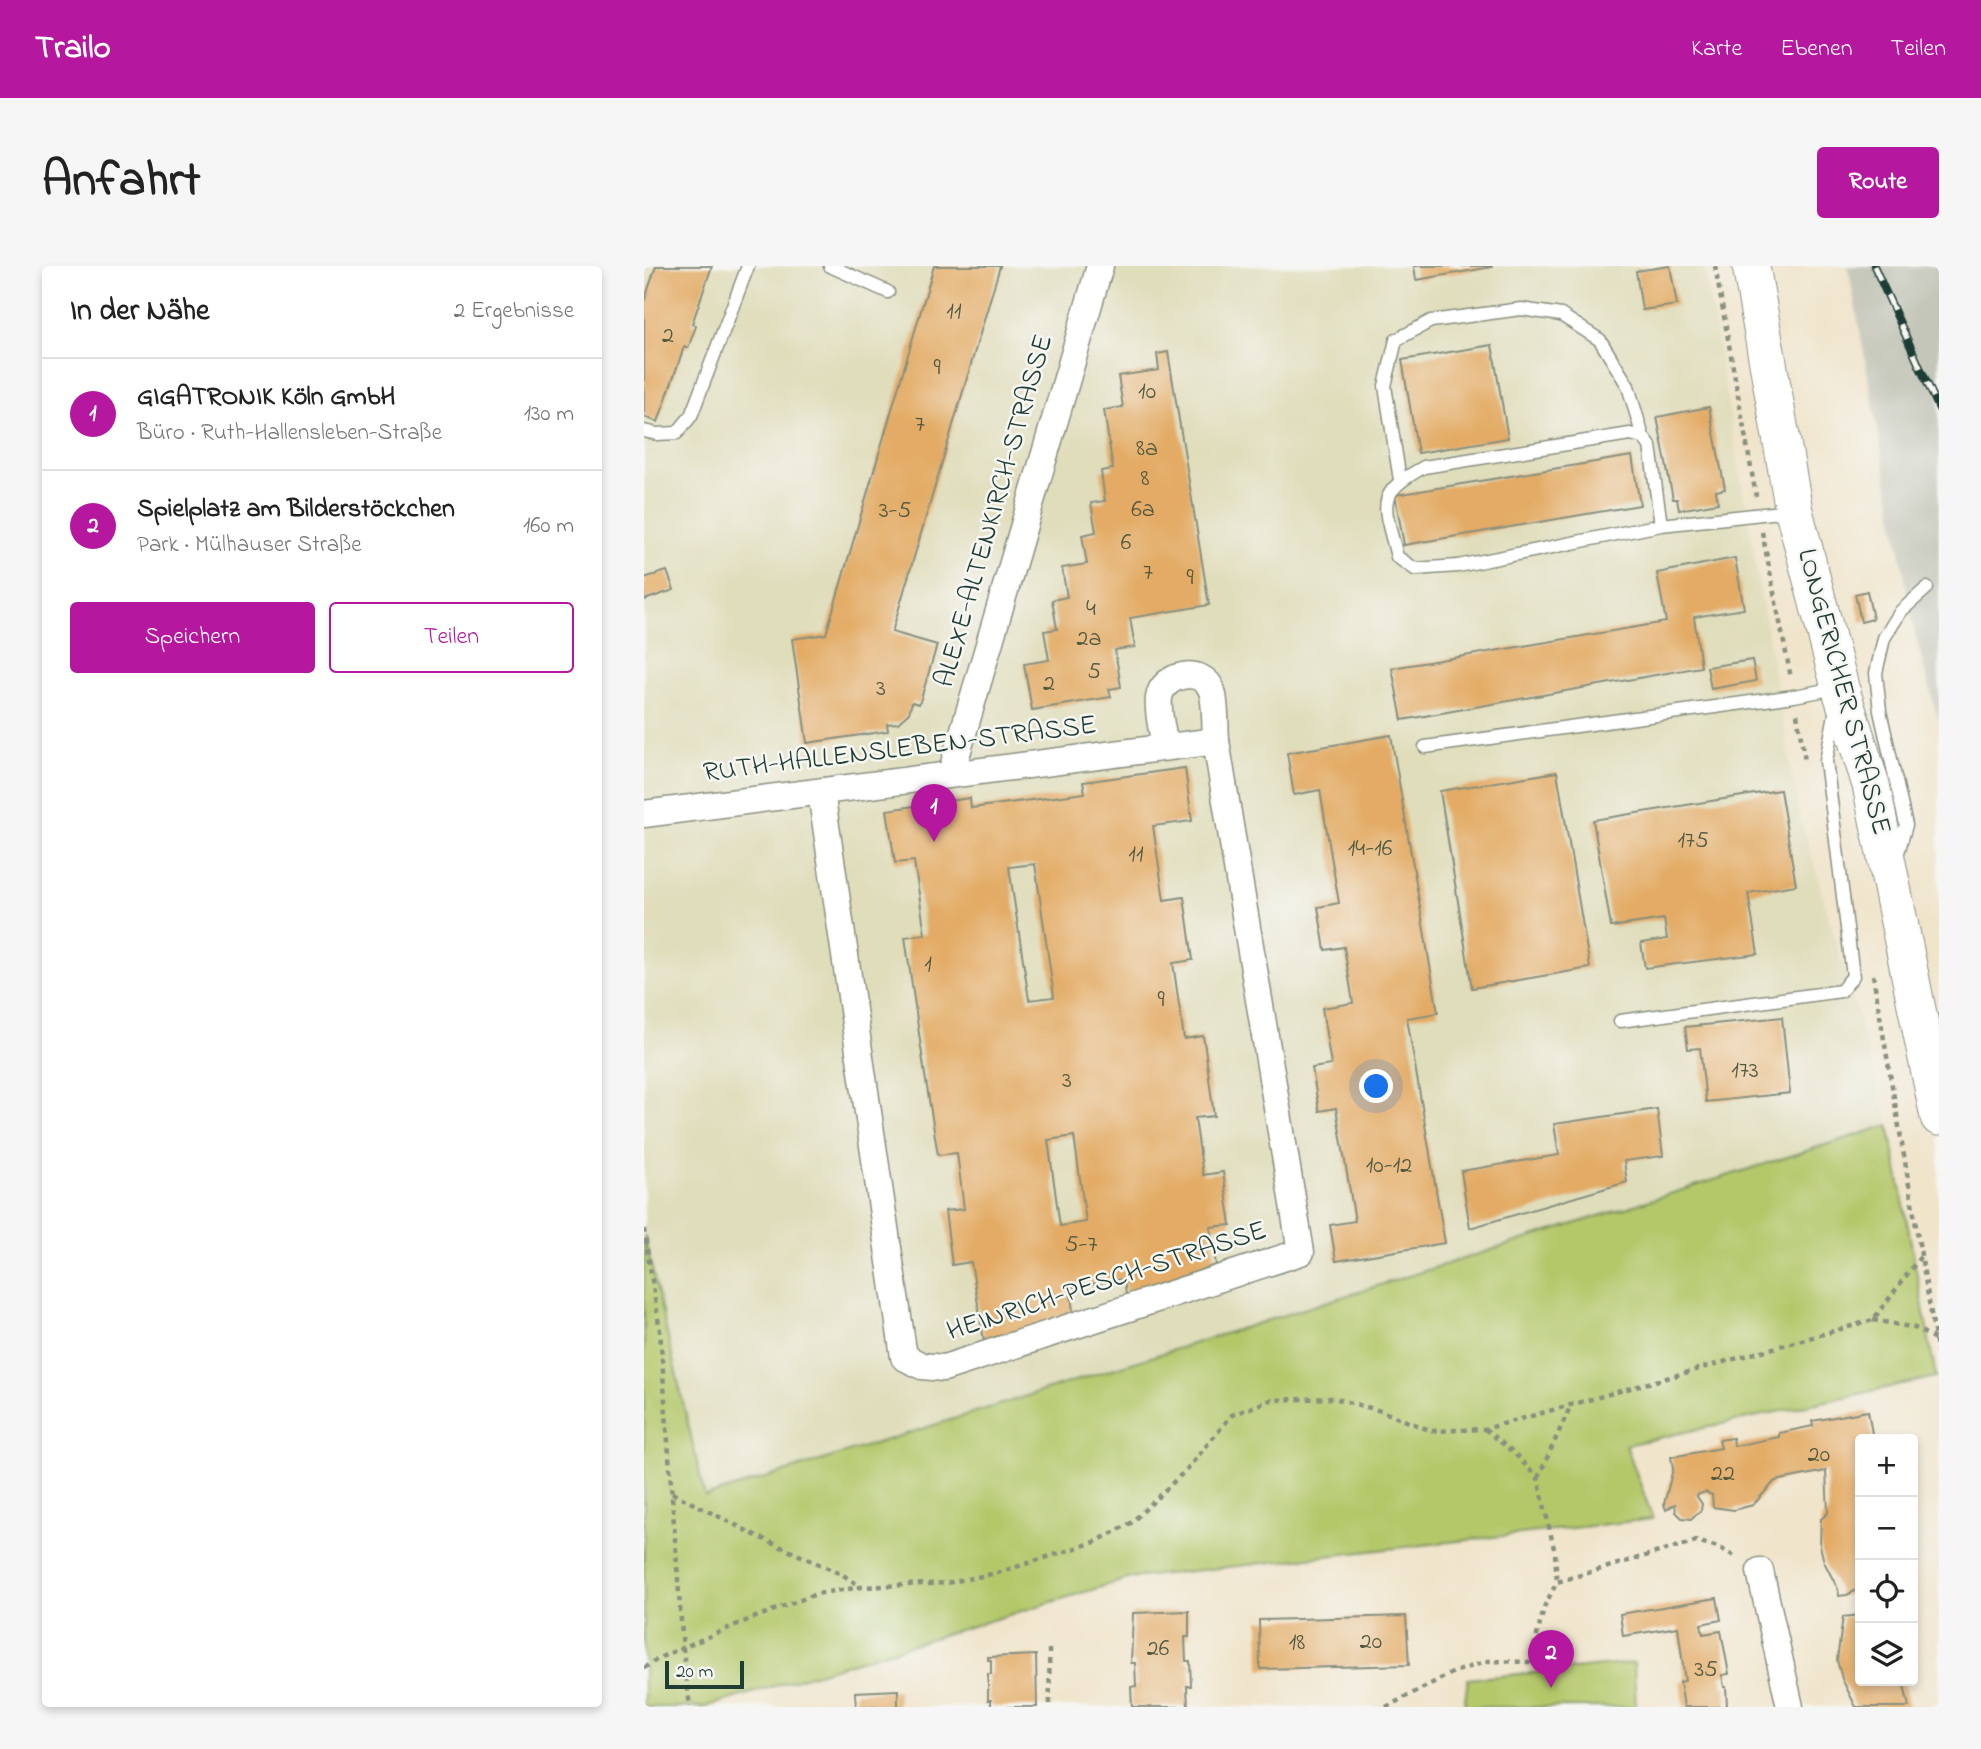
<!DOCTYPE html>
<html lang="de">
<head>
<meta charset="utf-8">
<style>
  :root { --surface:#fff; --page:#f6f6f6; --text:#222; --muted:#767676; --line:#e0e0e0; --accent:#b5179e }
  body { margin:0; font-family:"Indie Flower",sans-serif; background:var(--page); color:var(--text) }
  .controls { position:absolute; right:21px; bottom:21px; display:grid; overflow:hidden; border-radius:7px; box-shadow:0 4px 10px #0003 }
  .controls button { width:63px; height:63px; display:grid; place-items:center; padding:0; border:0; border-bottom:2px solid var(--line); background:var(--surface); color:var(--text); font:35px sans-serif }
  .scale { position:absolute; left:21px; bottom:18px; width:79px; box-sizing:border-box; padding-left:7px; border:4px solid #1f3d34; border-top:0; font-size:19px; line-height:24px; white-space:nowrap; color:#1f3d34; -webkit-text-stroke:5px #f6f6f2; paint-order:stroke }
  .you { position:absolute; left:733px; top:821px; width:24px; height:24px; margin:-18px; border:5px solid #fff; border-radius:50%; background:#1a73e8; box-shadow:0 0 0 10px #1a73e833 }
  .badge { display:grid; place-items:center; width:46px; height:46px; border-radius:50%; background:var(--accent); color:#fff; font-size:23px; font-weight:700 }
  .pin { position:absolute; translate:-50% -58px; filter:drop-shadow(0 2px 4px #0008) }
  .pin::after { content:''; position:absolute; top:37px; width:24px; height:21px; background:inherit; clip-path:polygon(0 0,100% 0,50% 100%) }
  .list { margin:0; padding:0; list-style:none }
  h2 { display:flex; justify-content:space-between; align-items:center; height:91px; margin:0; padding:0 28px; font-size:30px }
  h2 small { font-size:23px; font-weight:400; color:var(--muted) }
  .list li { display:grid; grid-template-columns:46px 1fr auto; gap:21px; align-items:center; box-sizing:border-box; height:112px; padding:0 28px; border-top:2px solid var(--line) }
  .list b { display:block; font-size:26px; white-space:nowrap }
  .list p { margin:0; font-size:23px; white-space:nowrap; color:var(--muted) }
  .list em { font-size:23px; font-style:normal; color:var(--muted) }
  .actions { display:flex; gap:14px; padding:21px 28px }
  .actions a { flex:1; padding:16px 0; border:2px solid var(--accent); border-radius:7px; text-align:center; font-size:24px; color:var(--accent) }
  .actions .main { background:var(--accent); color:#fff }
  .icon { flex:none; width:38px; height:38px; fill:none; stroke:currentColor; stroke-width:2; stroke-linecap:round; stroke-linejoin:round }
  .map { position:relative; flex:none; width:1295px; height:1441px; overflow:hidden; border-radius:7px }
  header { display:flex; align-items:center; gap:42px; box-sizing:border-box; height:98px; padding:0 35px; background:var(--accent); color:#fff }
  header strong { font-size:33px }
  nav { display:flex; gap:38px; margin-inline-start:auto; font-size:24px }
  .intro { display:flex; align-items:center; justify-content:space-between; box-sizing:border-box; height:168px; padding:0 42px }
  h1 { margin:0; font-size:49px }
  .button { padding:18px 32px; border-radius:7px; background:var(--accent); color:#fff; font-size:24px; font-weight:700 }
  main { display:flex; gap:42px; padding:0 42px }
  aside { flex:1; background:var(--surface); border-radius:7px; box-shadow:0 4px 10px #0003 }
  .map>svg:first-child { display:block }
  .built { fill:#e0ddbb }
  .industrial { fill:#c4c6b9 }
  .green { fill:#b4c86b; stroke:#6a8250; stroke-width:2 }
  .building { fill:#e3ab65; fill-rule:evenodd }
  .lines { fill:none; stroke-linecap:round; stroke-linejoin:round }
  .lane-casing { stroke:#88907f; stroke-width:15 }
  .street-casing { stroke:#88907f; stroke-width:29 }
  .secondary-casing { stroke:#88907f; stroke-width:39 }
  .path { stroke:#88907f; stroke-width:4.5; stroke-dasharray:5 5; stroke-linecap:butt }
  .lane { stroke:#fff; stroke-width:12 }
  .street { stroke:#fff; stroke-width:26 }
  .secondary { stroke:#fff; stroke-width:37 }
  .rail-casing { stroke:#1f3d34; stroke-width:8 }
  .rail { stroke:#f6f6f2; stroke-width:5; stroke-dasharray:16; stroke-linecap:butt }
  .labels { text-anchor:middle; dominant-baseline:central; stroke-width:5; stroke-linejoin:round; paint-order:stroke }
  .number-label { font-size:24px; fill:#505840 }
  .street-label { font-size:28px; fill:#1f3d34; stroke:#f6f6f2 }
</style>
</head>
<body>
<header>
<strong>Trailo</strong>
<nav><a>Karte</a><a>Ebenen</a><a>Teilen</a></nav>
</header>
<div class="intro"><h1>Anfahrt</h1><a class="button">Route</a></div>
<main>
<aside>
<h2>In der Nähe<small>2 Ergebnisse</small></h2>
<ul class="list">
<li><span class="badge">1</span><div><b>GIGATRONIK Köln GmbH</b><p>Büro · Ruth-Hallensleben-Straße</p></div><em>130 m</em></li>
<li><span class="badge">2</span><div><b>Spielplatz am Bilderstöckchen</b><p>Park · Mülhauser Straße</p></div><em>160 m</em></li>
</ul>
<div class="actions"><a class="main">Speichern</a><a>Teilen</a></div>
</aside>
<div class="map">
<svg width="1295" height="1441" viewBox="0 0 1295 1441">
  <rect width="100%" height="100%" fill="#f6f6f2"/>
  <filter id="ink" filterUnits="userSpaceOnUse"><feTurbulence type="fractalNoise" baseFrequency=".0143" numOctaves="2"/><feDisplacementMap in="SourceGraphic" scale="14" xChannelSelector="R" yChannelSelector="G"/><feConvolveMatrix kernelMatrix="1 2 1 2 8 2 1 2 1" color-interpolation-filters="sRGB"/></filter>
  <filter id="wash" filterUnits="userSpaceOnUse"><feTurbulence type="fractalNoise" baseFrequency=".00686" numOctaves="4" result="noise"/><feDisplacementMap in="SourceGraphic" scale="28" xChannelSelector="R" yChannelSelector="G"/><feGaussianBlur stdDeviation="1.57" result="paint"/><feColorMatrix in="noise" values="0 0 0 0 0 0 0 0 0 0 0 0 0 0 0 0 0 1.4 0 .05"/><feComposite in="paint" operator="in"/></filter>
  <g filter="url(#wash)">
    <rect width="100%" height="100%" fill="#f0e4ca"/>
    <path class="built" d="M 0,0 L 1060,0 L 1154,543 L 1245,859 L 61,1231 L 0,969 Z"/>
    <path class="industrial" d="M 1204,0 L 1295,0 L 1295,457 L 1271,367 Z"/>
    <g class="green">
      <path d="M 1245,859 L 1292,1111 L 982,1179 L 1009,1253 L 487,1312 L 61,1441 L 0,1441 L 0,969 L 61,1231 Z"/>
      <path d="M 990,1397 L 992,1441 L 820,1441 L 824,1413 Z"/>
    </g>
    <g id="blocks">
      <g class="building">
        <path d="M 12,0 L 68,0 L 48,58 L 52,60 L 44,82 L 40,81 L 14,156 L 0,151 L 0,36 Z"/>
        <path d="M 290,0 L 356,0 L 248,366 L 293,379 L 276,436 L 275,438 L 268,436 L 265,447 L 254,457 L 243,458 L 244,465 L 163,477 L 148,373 L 182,368 Z"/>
        <path d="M 770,0 L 848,0 L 848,1 L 772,14 Z"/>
        <path d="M 1026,0 L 1033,39 L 998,44 L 992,5 Z"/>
        <path d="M 848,79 L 864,172 L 774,187 L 758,94 Z"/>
        <path d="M 524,86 L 565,339 L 486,352 L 491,381 L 471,384 L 477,421 L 465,423 L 467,431 L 388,444 L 380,398 L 405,394 L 400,365 L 413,363 L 408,334 L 423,331 L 418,302 L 443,298 L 438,269 L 452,266 L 447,237 L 461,235 L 457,205 L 469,203 L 460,144 L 479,141 L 474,110 L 515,104 L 513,88 Z"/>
        <path d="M 1065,141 L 1081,223 L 1072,225 L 1074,237 L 1035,244 L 1033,233 L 1029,233 L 1013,151 Z"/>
        <path d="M 988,190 L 996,239 L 760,279 L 751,229 Z"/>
        <path d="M 1091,292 L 1100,343 L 1050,351 L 1057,401 L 758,454 L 748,402 L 1022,356 L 1013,307 Z"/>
        <path d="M 23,305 L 30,324 L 0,334 L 0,312 Z"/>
        <path d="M 1223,325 L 1229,353 L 1217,356 L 1211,328 Z"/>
        <path d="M 1108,394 L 1112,415 L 1067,423 L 1063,401 Z"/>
        <path d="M 747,469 L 794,747 L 763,752 L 801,977 L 692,995 L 686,959 L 711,955 L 692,842 L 675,845 L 668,802 L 687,799 L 678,742 L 709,737 L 700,681 L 681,684 L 674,641 L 695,637 L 676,524 L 650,529 L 643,487 Z"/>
        <path d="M 541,502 L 548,555 L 509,560 L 520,634 L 540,631 L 549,694 L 529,697 L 540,773 L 559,770 L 561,782 L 570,850 L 551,852 L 559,909 L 579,906 L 587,959 L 566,961 L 572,999 L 482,1029 L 480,1013 L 426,1021 L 429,1046 L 340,1075 L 327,996 L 308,999 L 301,945 L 320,943 L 313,887 L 294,889 L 281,809 L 261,671 L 281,668 L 270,595 L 251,597 L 243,544 L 326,532 L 327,542 L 441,527 L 439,516 ZM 391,598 L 410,731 L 385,734 L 365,601 ZM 430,870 L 442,956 L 416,960 L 404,874 Z"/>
        <path d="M 913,506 L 946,702 L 828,722 L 796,525 Z"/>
        <path d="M 1136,524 L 1152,619 L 1104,627 L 1114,688 L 1001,702 L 997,677 L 1023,673 L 1020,653 L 967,661 L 949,554 Z"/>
        <path d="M 1138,751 L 1146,827 L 1062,836 L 1056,782 L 1044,783 L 1041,761 Z"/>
        <path d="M 1013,843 L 1019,890 L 980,895 L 983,916 L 826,962 L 817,905 L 915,889 L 910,858 Z"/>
        <path d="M 1224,1145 L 1229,1173 L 1216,1173 L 1216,1322 L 1203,1329 L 1195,1330 L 1194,1323 L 1180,1296 L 1176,1280 L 1177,1253 L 1184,1247 L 1182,1205 L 1131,1215 L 1109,1239 L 1090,1244 L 1069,1241 L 1068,1229 L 1062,1226 L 1052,1229 L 1058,1238 L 1057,1244 L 1047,1253 L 1038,1252 L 1032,1246 L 1031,1238 L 1022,1244 L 1020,1238 L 1029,1203 L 1027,1191 L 1077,1182 L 1075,1174 L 1089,1172 L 1090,1180 L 1135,1171 L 1135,1167 L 1169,1160 L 1168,1155 Z"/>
        <path d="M 1073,1332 L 1077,1354 L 1057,1358 L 1059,1368 L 1077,1365 L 1085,1408 L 1078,1409 L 1080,1421 L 1082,1421 L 1083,1441 L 1040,1441 L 1036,1416 L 1041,1415 L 1034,1361 L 979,1370 L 976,1348 Z"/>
        <path d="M 545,1345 L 545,1371 L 541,1371 L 542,1395 L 546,1395 L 547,1420 L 543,1420 L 544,1441 L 488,1441 L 487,1421 L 492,1420 L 491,1397 L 487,1397 L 489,1347 Z"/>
        <path d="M 1216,1349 L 1216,1415 L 1259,1415 L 1265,1441 L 1212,1441 L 1198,1413 L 1193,1394 L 1199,1351 Z"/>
        <path d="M 762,1350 L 765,1399 L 616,1403 L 615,1354 Z"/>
        <path d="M 392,1389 L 393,1441 L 347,1441 L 347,1434 L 344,1434 L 344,1408 L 347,1408 L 347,1394 L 344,1394 L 344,1391 Z"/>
        <path d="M 254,1424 L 254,1441 L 212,1441 L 211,1426 Z"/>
      </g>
    </g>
  </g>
  <g filter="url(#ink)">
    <use href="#blocks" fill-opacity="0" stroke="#88907f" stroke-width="2"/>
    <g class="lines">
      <defs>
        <g id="lane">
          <path d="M 186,0 L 244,26"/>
          <path d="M 0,165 L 13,168 L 33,167 L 47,150 L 104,0"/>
          <path d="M 756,214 L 741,120 L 752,74 L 787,55 L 877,43 L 917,49 L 956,74 L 984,120 L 999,171"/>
          <path d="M 1017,259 L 1006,180 L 999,171 L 986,168 L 780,201 C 728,229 741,240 753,291 L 771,303 L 814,300 L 1017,259 L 1146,245"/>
          <path d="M 781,481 L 1150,430 L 1193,422"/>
          <path d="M 1253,590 L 1262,559 L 1236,445 L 1232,407 L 1240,372 L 1257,345 L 1283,322"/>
          <path d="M 976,755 L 1197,725 L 1209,710 L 1182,495 L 1192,443"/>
        </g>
        <g id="street">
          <path d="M 307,508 L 456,0"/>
          <path d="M 177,526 L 260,1091 L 278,1100 L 300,1102 L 657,986 L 572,475 C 571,461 572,437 568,425 C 560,400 518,407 515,432 C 513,447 519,466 521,481"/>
          <path d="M 0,548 L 572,475"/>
          <path d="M 1116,1305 L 1146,1441"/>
        </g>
        <path id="secondary" d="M 1107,0 L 1150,245 L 1196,421 L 1227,519 L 1295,851"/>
      </defs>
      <use href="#lane" class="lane-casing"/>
      <use href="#street" class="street-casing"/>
      <use href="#secondary" class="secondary-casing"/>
      <g class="path">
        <path d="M 1071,0 L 1112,230"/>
        <path d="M 1118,266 L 1147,412"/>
        <path d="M 1153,448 L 1161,495"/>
        <path d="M 1229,709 L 1295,1094"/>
        <path d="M 0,963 L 16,1065 L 39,1383 L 46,1441"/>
        <path d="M 1229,1054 L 1271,1062 L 1291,1073"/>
        <path d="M 841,1163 L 871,1188 L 894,1212 L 911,1287 L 913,1316"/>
        <path d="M 894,1212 L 927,1139"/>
        <path d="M 28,1227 L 113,1270 L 199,1309 L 216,1320"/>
        <path d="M 405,1383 L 406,1441"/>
        <path d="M 0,1402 L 17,1391 L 99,1356 L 172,1328 L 217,1321 L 303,1317 L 353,1307 L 451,1276 L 487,1257 L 543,1203 L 588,1149 L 627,1134 L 690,1132 L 737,1145 L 788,1165 L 841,1163 L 1229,1054 L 1277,990"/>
        <path d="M 742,1441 L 810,1406 L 844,1395 L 886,1396 L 901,1339 L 913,1316 L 1052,1275 L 1074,1281 L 1094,1292"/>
      </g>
      <use href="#lane" class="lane"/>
      <use href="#street" class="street"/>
      <use href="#secondary" class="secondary"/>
      <defs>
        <path id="rail" d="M 1230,0 L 1295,143"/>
      </defs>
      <use href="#rail" class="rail-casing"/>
      <use href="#rail" class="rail"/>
    </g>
  </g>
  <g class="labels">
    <g class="number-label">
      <text x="310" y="46">11</text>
      <text x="24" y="70">2</text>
      <text x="293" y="102">9</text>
      <text x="503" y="126">10</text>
      <text x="276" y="159">7</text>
      <text x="503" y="183">8a</text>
      <text x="501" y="213">8</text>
      <text x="499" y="244">6a</text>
      <text x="251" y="245">3-5</text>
      <text x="482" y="277">6</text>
      <text x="504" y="307">7</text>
      <text x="546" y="312">9</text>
      <text x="447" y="343">4</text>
      <text x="445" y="373">2a</text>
      <text x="450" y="406">5</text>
      <text x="405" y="418">2</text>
      <text x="237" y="423">3</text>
      <text x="1049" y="575">175</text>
      <text x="726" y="583">14-16</text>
      <text x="492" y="589">11</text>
      <text x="284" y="699">1</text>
      <text x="517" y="734">9</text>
      <text x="1101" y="805">173</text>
      <text x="423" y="815">3</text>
      <text x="745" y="900">10-12</text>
      <text x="437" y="979">5-7</text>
      <text x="1175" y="1189">20</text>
      <text x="1079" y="1208">22</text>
      <text x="727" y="1376">20</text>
      <text x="653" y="1377">18</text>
      <text x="514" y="1383">26</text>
      <text x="1062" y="1404">35</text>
    </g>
    <g class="street-label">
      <text transform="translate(351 245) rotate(-74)">ALEXE-ALTENKIRCH-STRASSE</text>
      <text transform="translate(1199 426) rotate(75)">LONGERICHER STRASSE</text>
      <text transform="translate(256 484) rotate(-7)">RUTH-HALLENSLEBEN-STRASSE</text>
      <text transform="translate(463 1016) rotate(-18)">HEINRICH-PESCH-STRASSE</text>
    </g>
  </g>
</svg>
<div class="controls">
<button>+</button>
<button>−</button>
<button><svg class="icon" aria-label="locate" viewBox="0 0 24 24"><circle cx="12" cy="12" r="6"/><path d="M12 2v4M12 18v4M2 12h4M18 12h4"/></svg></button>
<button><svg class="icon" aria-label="layers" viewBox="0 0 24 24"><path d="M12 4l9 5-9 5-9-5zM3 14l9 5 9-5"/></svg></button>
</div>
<div class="scale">20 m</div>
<div class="you"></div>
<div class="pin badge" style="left:290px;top:576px">1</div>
<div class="pin badge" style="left:907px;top:1422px">2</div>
</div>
</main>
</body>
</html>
